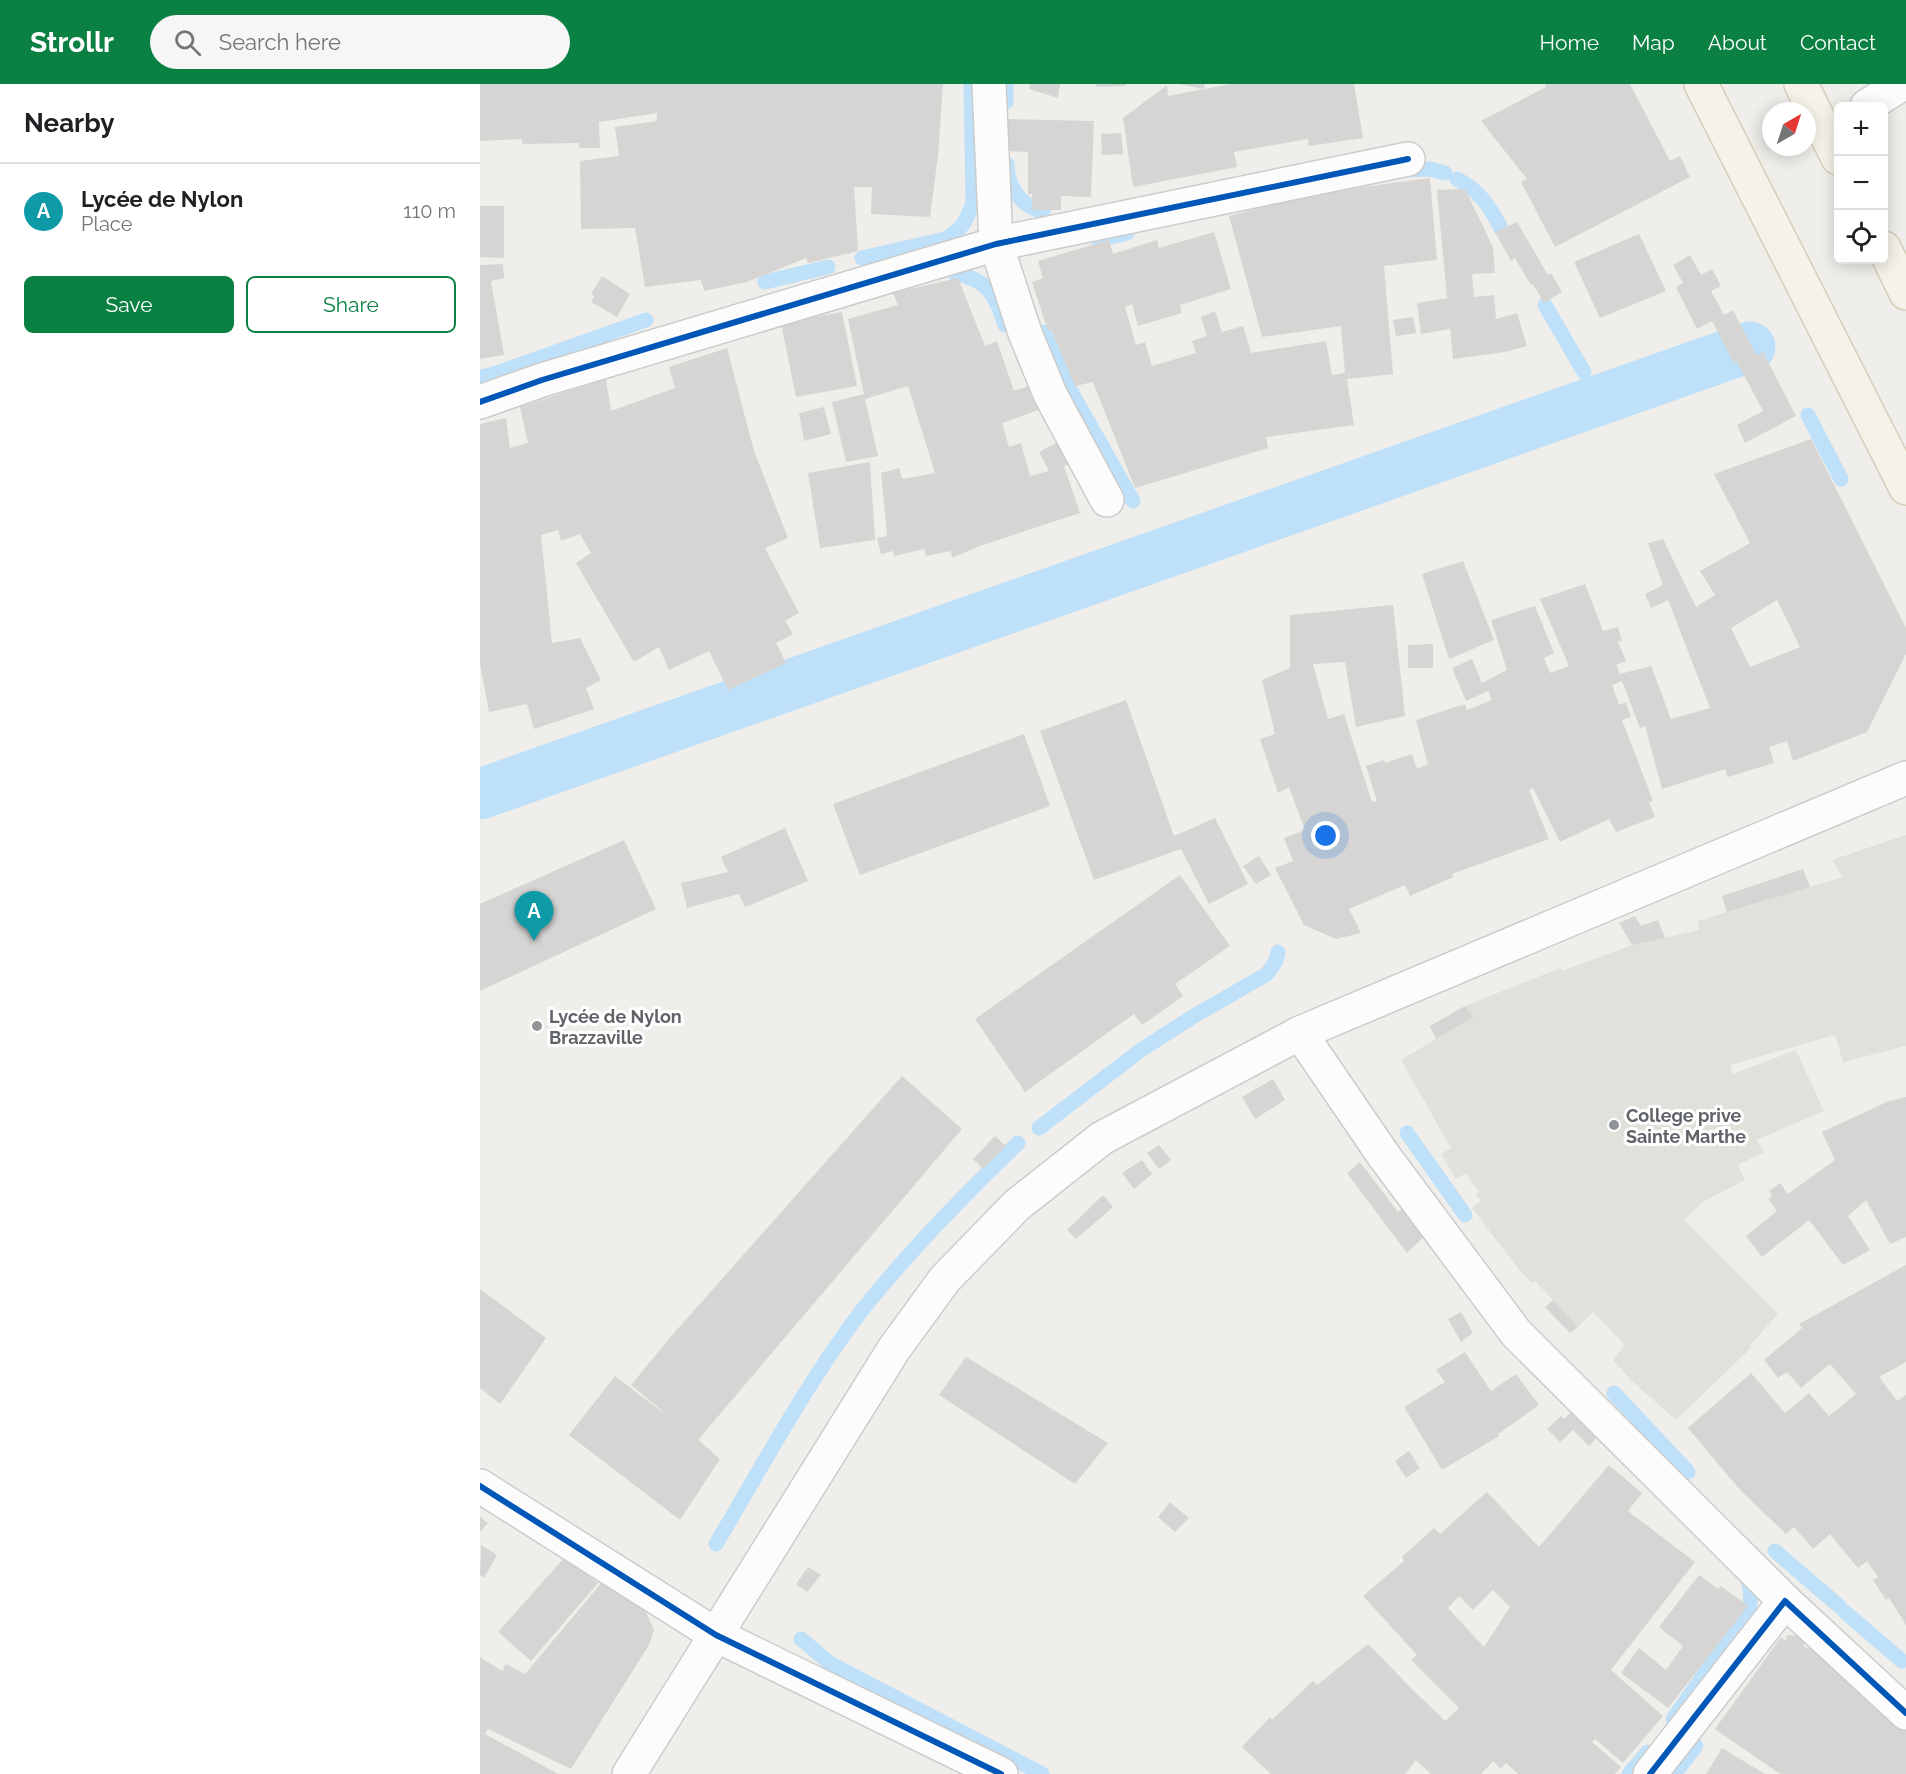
<!DOCTYPE html>
<html lang="en">
<head>
<meta charset="utf-8">
<style>
  :root { --surface:#fff; --page:#f6f6f6; --text:#202124; --muted:#757577; --line:#e0e0e0; --accent:#0b8043 }
  body { margin:0; font-family:Raleway,sans-serif; background:var(--page); color:var(--text) }
  .controls { position:absolute; right:18px; top:18px; display:grid; overflow:hidden; border-radius:9px; box-shadow:0 3px 15px #0003 }
  .controls button { width:54px; height:54px; display:grid; place-items:center; padding:0; border:0; border-bottom:2px solid var(--line); background:var(--surface); color:var(--text); font:30px sans-serif }
  .compass { position:absolute; left:1282px; top:18px; width:54px; height:54px; border-radius:50%; background:var(--surface); box-shadow:0 3px 15px #0003; rotate:39deg }
  .you { position:absolute; left:846px; top:752px; width:21px; height:21px; margin:-15px; border:4px solid #fff; border-radius:50%; background:#1a73e8; box-shadow:0 0 0 9px #1a73e833 }
  .badge { display:grid; place-items:center; width:39px; height:39px; border-radius:50%; background:var(--accent); color:#fff; font-size:20px; font-weight:700 }
  .pin { position:absolute; translate:-50% -50px; filter:drop-shadow(0 2px 3px #0008) }
  .pin::after { content:''; position:absolute; top:32px; width:21px; height:18px; background:inherit; clip-path:polygon(0 0,100% 0,50% 100%) }
  .list { margin:0; padding:0; list-style:none }
  h2 { display:flex; justify-content:space-between; align-items:center; height:78px; margin:0; padding:0 24px; font-size:26px }
  h2 small { font-size:20px; font-weight:400; color:var(--muted) }
  .list li { display:grid; grid-template-columns:39px 1fr auto; gap:18px; align-items:center; box-sizing:border-box; height:96px; padding:0 24px; border-top:2px solid var(--line) }
  .list b { display:block; font-size:22px; white-space:nowrap }
  .list p { margin:0; font-size:20px; white-space:nowrap; color:var(--muted) }
  .list em { font-size:20px; font-style:normal; color:var(--muted) }
  .actions { display:flex; gap:12px; padding:18px 24px }
  .actions a { flex:1; padding:14px 0; border:2px solid var(--accent); border-radius:9px; text-align:center; font-size:21px; color:var(--accent) }
  .actions .main { background:var(--accent); color:#fff }
  .icon { flex:none; width:33px; height:33px; fill:none; stroke:currentColor; stroke-width:2; stroke-linecap:round; stroke-linejoin:round }
  .map { position:relative; flex:none; width:1426px; height:1690px; overflow:hidden }
  header { display:flex; align-items:center; gap:36px; box-sizing:border-box; height:84px; padding:0 30px; background:var(--accent); color:#fff }
  header strong { font-size:28px }
  nav { display:flex; gap:33px; margin-inline-start:auto; font-size:21px }
  .search { width:420px; height:54px; background:var(--page); display:flex; align-items:center; gap:15px; box-sizing:border-box; padding:0 21px; border-radius:33px; color:var(--muted); font-size:22px }
  main { display:flex }
  aside { flex:1; background:var(--surface) }
  .map>svg:first-child { display:block }
  .education { fill:#e2e0da }
  .lines { fill:none; stroke-linecap:round; stroke-linejoin:round }
  .stream { stroke:#bfe0f9; stroke-width:15 }
  .canal { stroke:#bfe0f9; stroke-width:51 }
  .building { fill:#d6d5d3; fill-rule:evenodd }
  .minor-casing { stroke:#cbcccc; stroke-width:36 }
  .major-casing { stroke:#d7ceb8; stroke-width:36 }
  .minor { stroke:#fdfcfc; stroke-width:33 }
  .major { stroke:#f4f2e9; stroke-width:33 }
  .cycleway-casing { stroke:#fff; stroke-width:10 }
  .cycleway { stroke:#0057b8; stroke-width:6 }
  .poi-dot { fill:#919496; stroke:#fff; stroke-width:2 }
  .labels { text-anchor:middle; dominant-baseline:central; stroke-width:6; stroke-linejoin:round; paint-order:stroke }
  .poi-label { font-size:18px; font-weight:bold; fill:#5f6368; stroke:#fff; text-anchor:start }
</style>
</head>
<body>
<header>
<strong>Strollr</strong>
<div class="search"><svg class="icon" aria-label="search" viewBox="0 0 24 24"><circle cx="10" cy="10" r="6"/><path d="M15 15l6 6"/></svg>Search here</div>
<nav><a>Home</a><a>Map</a><a>About</a><a>Contact</a></nav>
</header>
<main>
<aside>
<h2>Nearby<small></small></h2>
<ul class="list">
<li><span class="badge" style="background:#0f9aa8">A</span><div><b>Lycée de Nylon</b><p>Place</p></div><em>110 m</em></li>
</ul>
<div class="actions"><a class="main">Save</a><a>Share</a></div>
</aside>
<div class="map">
<svg width="1426" height="1690" viewBox="0 0 1426 1690">
  <rect width="100%" height="100%" fill="#efeeea"/>
  <path class="education" d="M 1426,751 L 1426,962 L 1363,978 L 1355,951 L 1250,981 L 1253,990 L 1316,966 L 1344,1027 L 1277,1056 L 1284,1068 L 1258,1081 L 1265,1096 L 1224,1117 L 1204,1136 L 1298,1230 L 1270,1261 L 1271,1264 L 1196,1336 L 1152,1297 L 1133,1276 L 1145,1261 L 1113,1228 L 1098,1243 L 1055,1197 L 1052,1199 L 1039,1186 L 992,1124 L 1001,1117 L 996,1111 L 999,1108 L 986,1089 L 976,1095 L 961,1070 L 971,1064 L 921,976 L 993,933 L 985,922 L 1080,884 L 1082,887 L 1152,861 L 1219,846 L 1218,837 L 1363,793 L 1352,776 Z"/>
  <g class="lines">
    <g class="stream">
      <path d="M 526,18 L 526,0"/>
      <path d="M 527,80 C 528,104 540,121 563,128"/>
      <path d="M 923,86 L 950,85 L 965,89"/>
      <path d="M 977,95 C 999,106 1010,123 1021,144"/>
      <path d="M 618,156 L 647,149"/>
      <path d="M 382,174 L 465,155 L 479,145 L 484,139 L 493,120 L 491,0"/>
      <path d="M 475,190 C 509,195 515,212 525,241"/>
      <path d="M 285,198 L 348,183"/>
      <path d="M 1065,221 L 1104,288"/>
      <path d="M 564,248 L 589,304 L 653,417"/>
      <path d="M 0,293 L 11,291 L 166,236"/>
      <path d="M 1328,331 L 1361,395"/>
      <path d="M 559,1044 L 661,966 L 714,932 L 787,890 L 796,877 L 798,868"/>
      <path d="M 927,1049 L 985,1131"/>
      <path d="M 1134,1309 L 1208,1388"/>
      <path d="M 236,1460 C 283,1381 327,1298 383,1225 C 431,1165 483,1112 538,1059"/>
      <path d="M 1295,1467 L 1359,1522"/>
      <path d="M 1365,1528 L 1422,1577"/>
      <path d="M 321,1555 L 351,1580 L 562,1690"/>
      <path d="M 1193,1635 L 1268,1528 C 1272,1515 1272,1502 1265,1489"/>
      <path d="M 1149,1690 L 1168,1668"/>
      <path d="M 1194,1690 L 1216,1662"/>
    </g>
    <path class="canal" d="M 0,710 L 1270,263"/>
  </g>
  <g class="building">
    <path d="M 0,0 L 463,0 L 458,71 L 450,133 L 391,130 L 392,103 L 374,103 L 378,167 L 328,179 L 326,174 L 267,198 L 224,207 L 221,196 L 165,203 L 155,144 L 101,145 L 100,77 L 139,72 L 135,43 L 177,37 L 177,29 L 119,38 L 120,64 L 99,64 L 99,59 L 42,60 L 42,55 L 0,57 Z"/>
    <path d="M 550,0 L 580,0 L 578,14 L 549,5 Z"/>
    <path d="M 616,0 L 646,0 L 646,2 L 616,3 Z"/>
    <path d="M 699,0 L 725,0 L 724,5 Z"/>
    <path d="M 751,0 L 874,0 L 883,54 L 829,62 L 828,55 L 754,68 L 757,83 L 653,103 L 643,34 L 687,1 L 688,12 Z"/>
    <path d="M 1065,0 L 1150,0 L 1190,77 L 1200,72 L 1210,93 L 1075,163 L 1041,98 L 1047,95 L 1001,37 L 1066,3 Z"/>
    <path d="M 527,35 L 614,37 L 611,113 L 581,112 L 581,126 L 552,126 L 552,110 L 548,110 L 548,68 L 527,67 Z"/>
    <path d="M 641,49 L 643,70 L 622,71 L 621,50 Z"/>
    <path d="M 950,94 L 957,176 L 904,182 L 913,290 L 867,295 L 874,341 L 786,353 L 788,364 L 655,404 L 613,298 L 595,302 L 571,245 L 568,247 L 552,198 L 563,194 L 558,177 L 629,156 L 633,170 L 677,156 L 679,164 L 734,148 L 751,205 L 700,221 L 702,229 L 658,242 L 652,220 L 645,223 L 656,261 L 665,258 L 672,282 L 716,269 L 712,257 L 727,252 L 721,233 L 735,227 L 742,248 L 763,242 L 771,269 L 846,257 L 852,291 L 865,289 L 861,242 L 782,253 L 749,132 L 837,109 Z"/>
    <path d="M 985,105 L 1013,163 L 1015,189 L 992,190 L 994,213 L 1014,211 L 1016,235 L 1037,229 L 1047,262 L 1025,268 L 973,275 L 970,245 L 941,250 L 937,219 L 967,214 L 957,106 Z"/>
    <path d="M 0,122 L 24,122 L 24,174 L 0,173 Z"/>
    <path d="M 1037,138 L 1068,191 L 1071,189 L 1082,208 L 1064,219 L 1053,200 L 1051,201 L 1035,174 L 1031,177 L 1015,148 Z"/>
    <path d="M 1159,150 L 1186,207 L 1120,234 L 1094,178 Z"/>
    <path d="M 1210,171 L 1221,191 L 1232,185 L 1241,202 L 1231,207 L 1244,231 L 1253,226 L 1276,271 L 1283,268 L 1316,332 L 1265,359 L 1257,341 L 1283,327 L 1257,278 L 1254,279 L 1232,237 L 1217,245 L 1196,203 L 1203,199 L 1193,181 Z"/>
    <path d="M 23,180 L 24,194 L 11,197 L 24,271 L 0,275 L 0,181 Z"/>
    <path d="M 122,192 L 150,210 L 137,233 L 111,218 L 114,212 L 111,210 Z"/>
    <path d="M 478,194 L 505,262 L 517,257 L 534,307 L 549,302 L 559,326 L 522,339 L 529,363 L 541,359 L 550,392 L 569,387 L 559,368 L 578,358 L 589,380 L 584,382 L 600,429 L 500,462 L 472,474 L 471,467 L 446,472 L 444,465 L 414,472 L 413,467 L 401,470 L 397,454 L 407,452 L 401,389 L 419,384 L 422,395 L 455,389 L 428,302 L 385,315 L 398,372 L 366,378 L 352,318 L 384,310 L 368,235 L 418,221 L 413,209 Z"/>
    <path d="M 362,228 L 377,302 L 316,313 L 301,239 Z"/>
    <path d="M 933,233 L 936,249 L 916,252 L 913,236 Z"/>
    <path d="M 247,264 L 274,367 L 308,454 L 285,464 L 319,529 L 305,537 L 313,550 L 296,559 L 306,579 L 248,606 L 229,567 L 189,586 L 179,563 L 154,578 L 96,479 L 111,469 L 100,450 L 81,457 L 78,446 L 61,451 L 72,559 L 100,554 L 121,596 L 106,604 L 114,625 L 54,645 L 47,620 L 9,628 L 0,580 L 0,340 L 26,334 L 30,364 L 48,359 L 40,323 L 126,295 L 131,327 L 195,304 L 189,283 Z"/>
    <path d="M 344,323 L 351,350 L 324,357 L 319,329 Z"/>
    <path d="M 1331,355 L 1426,544 L 1426,570 L 1387,648 L 1313,677 L 1307,657 L 1289,663 L 1294,679 L 1248,693 L 1245,685 L 1182,705 L 1165,642 L 1160,644 L 1142,597 L 1132,601 L 1139,621 L 1146,618 L 1151,633 L 1142,636 L 1173,717 L 1169,718 L 1175,733 L 1136,748 L 1129,735 L 1080,758 L 1053,704 L 1049,706 L 1069,755 L 972,790 L 973,793 L 930,812 L 925,801 L 869,825 L 881,849 L 856,855 L 824,841 L 795,784 L 813,777 L 804,754 L 825,746 L 809,703 L 798,709 L 780,655 L 795,650 L 782,596 L 810,584 L 810,531 L 913,521 L 925,632 L 876,643 L 865,578 L 833,580 L 848,635 L 864,630 L 892,718 L 897,717 L 886,682 L 904,676 L 905,679 L 932,670 L 937,685 L 948,680 L 936,636 L 985,620 L 987,626 L 1012,616 L 1008,607 L 986,617 L 972,584 L 992,575 L 1002,599 L 1027,586 L 1011,536 L 1055,522 L 1074,569 L 1064,574 L 1070,589 L 1089,582 L 1060,515 L 1105,500 L 1123,547 L 1138,543 L 1142,557 L 1138,558 L 1146,577 L 1136,581 L 1140,590 L 1171,582 L 1191,635 L 1230,624 L 1188,516 L 1171,524 L 1165,510 L 1183,501 L 1168,459 L 1183,455 L 1216,523 L 1235,511 L 1220,487 L 1270,459 L 1234,390 ZM 1297,516 L 1320,563 L 1270,583 L 1251,544 Z"/>
    <path d="M 390,378 L 395,456 L 340,464 L 328,389 Z"/>
    <path d="M 983,477 L 1014,556 L 969,575 L 942,490 Z"/>
    <path d="M 953,560 L 953,584 L 928,584 L 928,561 Z"/>
    <path d="M 646,616 L 694,752 L 735,734 L 768,800 L 729,820 L 701,765 L 614,796 L 560,647 Z"/>
    <path d="M 544,650 L 570,722 L 380,791 L 353,720 Z"/>
    <path d="M 305,744 L 328,797 L 265,823 L 259,810 L 207,824 L 201,799 L 248,788 L 241,773 Z"/>
    <path d="M 144,756 L 176,825 L 0,907 L 0,820 Z"/>
    <path d="M 779,772 L 791,791 L 776,800 L 763,782 Z"/>
    <path d="M 1323,785 L 1330,803 L 1247,828 L 1242,812 Z"/>
    <path d="M 700,791 L 750,862 L 695,900 L 703,912 L 662,941 L 654,930 L 545,1008 L 495,935 Z"/>
    <path d="M 1155,832 L 1161,842 L 1178,836 L 1185,854 L 1152,861 L 1139,839 Z"/>
    <path d="M 985,922 L 993,933 L 956,955 L 950,942 Z"/>
    <path d="M 422,992 L 482,1045 L 218,1356 L 240,1375 L 200,1436 L 89,1351 L 135,1292 L 193,1336 L 151,1301 L 194,1249 Z"/>
    <path d="M 793,995 L 805,1016 L 775,1035 L 762,1013 Z"/>
    <path d="M 1426,1013 L 1426,1153 L 1410,1160 L 1386,1116 L 1368,1132 L 1390,1166 L 1363,1181 L 1329,1136 L 1282,1173 L 1266,1152 L 1297,1127 L 1288,1115 L 1292,1112 L 1289,1107 L 1300,1099 L 1308,1110 L 1355,1076 L 1342,1048 L 1409,1017 Z"/>
    <path d="M 515,1052 L 526,1062 L 503,1085 L 493,1075 Z"/>
    <path d="M 679,1061 L 691,1076 L 679,1085 L 667,1069 Z"/>
    <path d="M 662,1076 L 672,1090 L 654,1105 L 642,1089 Z"/>
    <path d="M 880,1078 L 918,1128 L 928,1122 L 948,1149 L 927,1169 L 867,1089 Z"/>
    <path d="M 623,1111 L 633,1123 L 596,1155 L 587,1146 Z"/>
    <path d="M 1426,1181 L 1426,1278 L 1399,1293 L 1417,1317 L 1426,1311 L 1426,1541 L 1409,1514 L 1406,1516 L 1393,1496 L 1398,1493 L 1387,1477 L 1378,1484 L 1350,1450 L 1333,1465 L 1314,1443 L 1306,1450 L 1261,1407 L 1208,1344 L 1271,1289 L 1305,1329 L 1329,1309 L 1349,1332 L 1376,1310 L 1350,1280 L 1321,1304 L 1307,1288 L 1298,1294 L 1284,1276 L 1322,1244 L 1319,1240 Z"/>
    <path d="M 0,1205 L 66,1254 L 20,1320 L 0,1304 Z"/>
    <path d="M 1073,1216 L 1098,1243 L 1090,1249 L 1065,1223 Z"/>
    <path d="M 981,1228 L 993,1249 L 981,1258 L 968,1235 Z"/>
    <path d="M 985,1268 L 1011,1307 L 1036,1290 L 1059,1321 L 1018,1350 L 1019,1352 L 962,1386 L 924,1323 L 965,1298 L 956,1286 Z"/>
    <path d="M 486,1273 L 628,1359 L 595,1400 L 459,1311 Z"/>
    <path d="M 1094,1325 L 1121,1349 L 1109,1362 L 1093,1346 L 1080,1358 L 1067,1345 L 1081,1332 L 1084,1335 Z"/>
    <path d="M 929,1367 L 940,1384 L 926,1394 L 915,1377 Z"/>
    <path d="M 1129,1381 L 1162,1409 L 1148,1427 L 1215,1478 L 1131,1586 L 1183,1632 L 1143,1679 L 1115,1655 L 1112,1658 L 1141,1683 L 1135,1690 L 1038,1690 L 1026,1679 L 1021,1685 L 1013,1677 L 1001,1690 L 951,1690 L 936,1676 L 925,1690 L 791,1690 L 762,1663 L 790,1633 L 792,1636 L 833,1597 L 837,1601 L 888,1560 L 932,1605 L 965,1637 L 979,1624 L 931,1576 L 937,1571 L 883,1512 L 924,1477 L 922,1473 L 954,1444 L 960,1450 L 1007,1408 L 1059,1463 ZM 1013,1506 L 1030,1523 L 1004,1563 L 968,1524 L 979,1512 L 993,1526 Z"/>
    <path d="M 690,1418 L 709,1434 L 695,1448 L 678,1433 Z"/>
    <path d="M 0,1433 L 8,1439 L 0,1448 Z"/>
    <path d="M 1,1461 L 17,1471 L 4,1494 L 0,1491 Z"/>
    <path d="M 85,1473 L 118,1499 L 51,1577 L 18,1548 Z"/>
    <path d="M 328,1483 L 341,1491 L 327,1508 L 316,1500 Z"/>
    <path d="M 1219,1491 L 1238,1505 L 1241,1502 L 1268,1522 L 1188,1624 L 1141,1589 L 1159,1564 L 1186,1586 L 1203,1562 L 1179,1543 Z"/>
    <path d="M 123,1497 L 164,1523 L 174,1546 L 169,1561 L 91,1685 L 8,1645 L 5,1650 L 78,1690 L 0,1690 L 0,1573 L 22,1587 L 26,1580 L 45,1590 Z"/>
    <path d="M 1307,1551 L 1326,1553 L 1324,1563 L 1339,1566 L 1426,1639 L 1426,1690 L 1300,1690 L 1235,1645 L 1301,1553 L 1306,1557 Z"/>
    <path d="M 1242,1664 L 1285,1690 L 1226,1690 Z"/>
  </g>
  <g class="lines">
    <defs>
      <g id="minor">
        <path d="M 509,0 L 516,160 L 545,249 L 570,310 L 627,416"/>
        <path d="M 1387,22 L 1422,0"/>
        <path d="M 0,318 L 62,296 L 516,160 L 928,75"/>
        <path d="M 820,949 L 904,1072 L 1036,1249 L 1305,1517 L 1426,1629"/>
        <path d="M 0,1402 L 236,1551 L 521,1690"/>
        <path d="M 149,1690 L 414,1265 L 465,1195 L 537,1121 L 622,1054 L 820,949 L 1426,694"/>
        <path d="M 1170,1690 L 1305,1517"/>
      </g>
      <g id="major">
        <path d="M 1221,0 L 1426,404"/>
        <path d="M 1321,0 L 1358,74"/>
        <path d="M 1404,164 L 1426,209"/>
      </g>
    </defs>
    <use href="#minor" class="minor-casing"/>
    <use href="#major" class="major-casing"/>
    <use href="#minor" class="minor"/>
    <use href="#major" class="major"/>
    <defs>
      <g id="cycleway">
        <path d="M 0,318 L 62,296 L 516,160 L 928,75"/>
        <path d="M 0,1402 L 236,1551 L 521,1690"/>
        <path d="M 1170,1690 L 1305,1517 L 1426,1629"/>
      </g>
    </defs>
    <use href="#cycleway" class="cycleway-casing"/>
    <use href="#cycleway" class="cycleway"/>
  </g>
  <g class="poi-dot">
    <circle cx="57" cy="942" r="6"/>
    <circle cx="1134" cy="1041" r="6"/>
  </g>
  <g class="labels">
    <g class="poi-label">
      <text x="69" y="932">Lycée de Nylon<tspan x="69" dy="21">Brazzaville</tspan></text>
      <text x="1146" y="1031">College prive<tspan x="1146" dy="21">Sainte Marthe</tspan></text>
    </g>
  </g>
</svg>
<div class="controls">
<button>+</button>
<button>−</button>
<button><svg class="icon" aria-label="locate" viewBox="0 0 24 24"><circle cx="12" cy="12" r="6"/><path d="M12 2v4M12 18v4M2 12h4M18 12h4"/></svg></button>
</div>
<svg class="compass" viewBox="-18 -18 36 36"><path d="M0-13l5 13h-10z" fill="#e53935"/><path d="M0 13l5-13h-10z" fill="#757577"/></svg>
<div class="you"></div>
<div class="pin badge" style="left:54px;top:857px;background:#0f9aa8">A</div>
</div>
</main>
</body>
</html>
